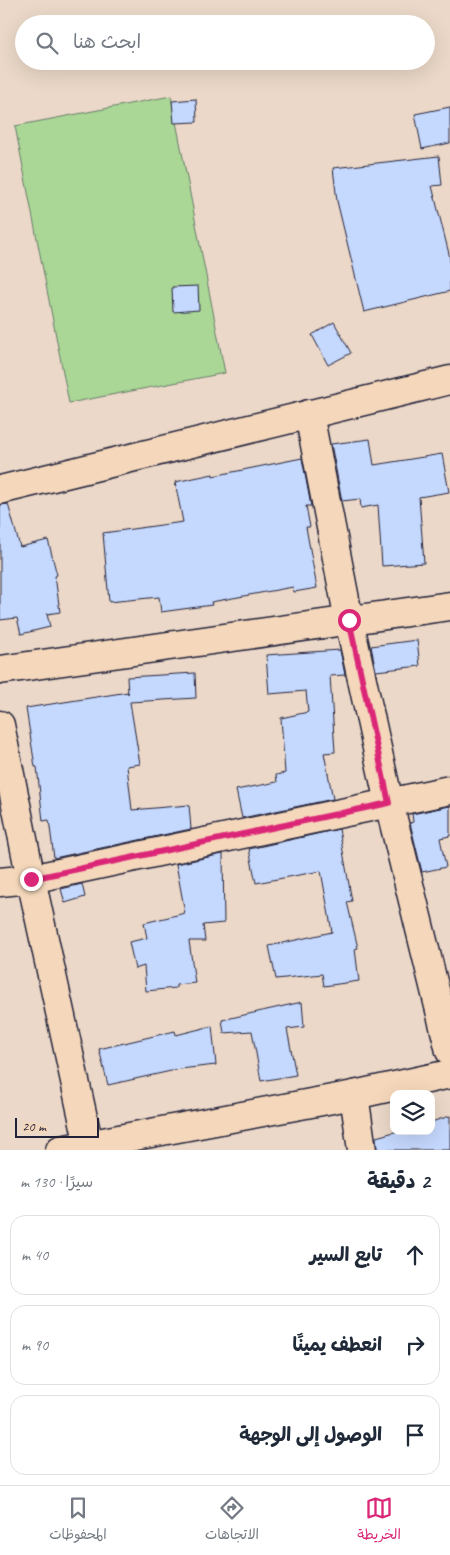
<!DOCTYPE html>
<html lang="ar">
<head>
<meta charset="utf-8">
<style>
  :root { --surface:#fff; --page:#f2f2f3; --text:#1f2937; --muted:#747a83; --line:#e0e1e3; --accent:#db2777 }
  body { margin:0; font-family:Caveat,"Playpen Sans Arabic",sans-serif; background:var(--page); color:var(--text); direction:rtl }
  .controls { position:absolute; right:15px; bottom:15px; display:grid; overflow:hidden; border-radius:10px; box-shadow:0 5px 20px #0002 }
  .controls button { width:45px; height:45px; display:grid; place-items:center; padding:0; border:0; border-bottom:1px solid var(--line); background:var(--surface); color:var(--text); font:25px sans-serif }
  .scale { position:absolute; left:15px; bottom:12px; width:84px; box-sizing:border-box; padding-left:5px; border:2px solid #22223b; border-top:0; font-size:14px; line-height:18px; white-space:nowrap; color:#22223b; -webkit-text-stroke:4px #f5d8bb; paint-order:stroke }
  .stop { position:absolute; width:15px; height:15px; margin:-11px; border:4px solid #db2777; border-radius:50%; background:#fff }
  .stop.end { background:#db2777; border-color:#fff; box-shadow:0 1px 5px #0008 }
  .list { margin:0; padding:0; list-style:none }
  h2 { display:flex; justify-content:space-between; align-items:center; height:65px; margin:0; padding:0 20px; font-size:21px }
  h2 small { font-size:16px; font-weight:400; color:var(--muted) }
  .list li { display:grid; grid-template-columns:32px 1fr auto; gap:15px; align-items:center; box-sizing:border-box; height:80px; margin:0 10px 10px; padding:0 10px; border:1px solid var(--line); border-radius:15px }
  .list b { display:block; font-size:19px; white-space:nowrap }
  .list em { font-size:16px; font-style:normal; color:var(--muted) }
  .icon { flex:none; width:28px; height:28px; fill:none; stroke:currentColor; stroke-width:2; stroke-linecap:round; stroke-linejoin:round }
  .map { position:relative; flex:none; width:450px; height:1150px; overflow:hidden; direction:ltr }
  .search { position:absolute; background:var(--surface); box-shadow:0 5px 20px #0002; left:15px; right:15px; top:15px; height:55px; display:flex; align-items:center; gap:12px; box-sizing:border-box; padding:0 18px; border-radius:28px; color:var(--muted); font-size:19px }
  .sheet { height:335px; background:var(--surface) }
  nav { display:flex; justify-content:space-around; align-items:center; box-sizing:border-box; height:70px; border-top:1px solid var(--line); background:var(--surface); font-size:14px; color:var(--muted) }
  nav a { display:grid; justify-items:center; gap:2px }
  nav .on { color:var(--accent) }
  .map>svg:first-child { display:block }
  .green { fill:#aad796; stroke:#667c68 }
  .building { fill:#c5d8fd; stroke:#22223b }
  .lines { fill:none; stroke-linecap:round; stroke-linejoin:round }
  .minor-casing { stroke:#22223b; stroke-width:31 }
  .tertiary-casing { stroke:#22223b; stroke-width:31 }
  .primary-casing { stroke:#22223b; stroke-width:31 }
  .minor { stroke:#f5d8bb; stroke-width:28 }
  .tertiary { stroke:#f5d8bb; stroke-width:28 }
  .primary { stroke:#f5d8bb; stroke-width:28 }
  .route { stroke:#db2777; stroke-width:6 }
</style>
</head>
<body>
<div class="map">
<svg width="450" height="1150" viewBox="0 0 450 1150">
  <rect width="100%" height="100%" fill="#ebd8c8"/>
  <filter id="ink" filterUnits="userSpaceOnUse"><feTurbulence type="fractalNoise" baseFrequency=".02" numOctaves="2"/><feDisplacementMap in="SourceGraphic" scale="10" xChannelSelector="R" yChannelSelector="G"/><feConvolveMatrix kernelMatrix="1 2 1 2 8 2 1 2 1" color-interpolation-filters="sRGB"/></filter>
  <g filter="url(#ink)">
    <path class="green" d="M 171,96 L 225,373 L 69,403 L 15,126 Z"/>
    <g class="building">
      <path d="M 196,99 L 197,122 L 174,123 L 172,101 Z"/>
      <path d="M 450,107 L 450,143 L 422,149 L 415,114 Z"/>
      <path d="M 439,156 L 442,185 L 432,186 L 450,258 L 450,291 L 364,312 L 337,201 L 333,168 Z"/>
      <path d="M 198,286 L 199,310 L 173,312 L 172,287 Z"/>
      <path d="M 334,322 L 351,353 L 328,365 L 312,335 Z"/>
      <path d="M 370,439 L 374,465 L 442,454 L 449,492 L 419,497 L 424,563 L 382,566 L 378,505 L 361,508 L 360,499 L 342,501 L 331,444 Z"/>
      <path d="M 302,458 L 311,506 L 306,506 L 310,527 L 306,527 L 317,588 L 294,592 L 293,587 L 211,602 L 212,605 L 161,612 L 159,597 L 109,602 L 103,533 L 183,522 L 175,482 L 213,474 L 213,476 Z"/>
      <path d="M 8,504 L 20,547 L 48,540 L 57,575 L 55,576 L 60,612 L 47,614 L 50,627 L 21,634 L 17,618 L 0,620 L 0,505 Z"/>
      <path d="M 417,640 L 420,666 L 376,671 L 371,646 Z"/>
      <path d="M 340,650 L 345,675 L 330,676 L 335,752 L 324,753 L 333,799 L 242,818 L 236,790 L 277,782 L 276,775 L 285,773 L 281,718 L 308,712 L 306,691 L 269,694 L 266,655 Z"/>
      <path d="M 195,673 L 196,698 L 130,702 L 140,764 L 127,766 L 132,810 L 189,805 L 191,829 L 54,858 L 49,820 L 43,821 L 37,767 L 35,767 L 26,708 L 128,692 L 128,694 L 127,677 Z"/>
      <path d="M 450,806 L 450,836 L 440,838 L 446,867 L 422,872 L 410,823 L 413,822 L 412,814 Z"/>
      <path d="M 339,829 L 352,901 L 347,902 L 358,948 L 355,949 L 359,981 L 324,986 L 322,974 L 276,979 L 269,946 L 332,932 L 321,871 L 256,883 L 249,849 Z"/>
      <path d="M 223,854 L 224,923 L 203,925 L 205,941 L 189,941 L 195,983 L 176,985 L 176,988 L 146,991 L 144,966 L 135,969 L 129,942 L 147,938 L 144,923 L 185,913 L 176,864 Z"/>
      <path d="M 82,884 L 85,897 L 65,903 L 61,889 Z"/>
      <path d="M 302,1002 L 304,1027 L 287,1029 L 296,1075 L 261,1081 L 252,1031 L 224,1033 L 222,1020 Z"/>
      <path d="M 212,1026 L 216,1065 L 180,1069 L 108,1085 L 99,1049 L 175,1031 L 176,1035 Z"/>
      <path d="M 450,1116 L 450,1150 L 377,1150 L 376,1137 L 398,1131 L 431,1131 L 431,1122 Z"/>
    </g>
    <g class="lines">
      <defs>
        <g id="minor">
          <path d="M 309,414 L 349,620 L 389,803 L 450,1051"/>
          <path d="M 0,670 L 450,606"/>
          <path d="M 0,882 L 31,879 L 450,790"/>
          <path d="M 354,1095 L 362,1150"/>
          <path d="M 60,1150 L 354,1095 L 450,1074"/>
        </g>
        <path id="tertiary" d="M 0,725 L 31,879 L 90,1150"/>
        <path id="primary" d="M 0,490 L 450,380"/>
      </defs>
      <use href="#minor" class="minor-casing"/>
      <use href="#tertiary" class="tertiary-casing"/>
      <use href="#primary" class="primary-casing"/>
      <use href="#minor" class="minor"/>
      <use href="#tertiary" class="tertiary"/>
      <use href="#primary" class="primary"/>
    </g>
  </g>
  <g class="lines" filter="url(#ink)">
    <path class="route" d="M 31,879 L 389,803 L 349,620"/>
  </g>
</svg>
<div class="controls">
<button><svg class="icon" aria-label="layers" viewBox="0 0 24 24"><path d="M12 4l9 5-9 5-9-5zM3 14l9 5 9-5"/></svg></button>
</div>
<div class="scale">20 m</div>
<div class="stop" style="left:349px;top:620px"></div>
<div class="stop end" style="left:31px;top:879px"></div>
<div class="search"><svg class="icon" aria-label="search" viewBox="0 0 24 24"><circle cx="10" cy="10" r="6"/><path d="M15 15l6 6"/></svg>ابحث هنا</div>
</div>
<section class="sheet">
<h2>2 دقيقة<small>سيرًا · 130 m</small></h2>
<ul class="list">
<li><svg class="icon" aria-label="ahead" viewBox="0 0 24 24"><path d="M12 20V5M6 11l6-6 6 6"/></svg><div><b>تابع السير</b></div><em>40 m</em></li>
<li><svg class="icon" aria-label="right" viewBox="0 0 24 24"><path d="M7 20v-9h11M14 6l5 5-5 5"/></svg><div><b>انعطف يمينًا</b></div><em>90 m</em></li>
<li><svg class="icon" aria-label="arrive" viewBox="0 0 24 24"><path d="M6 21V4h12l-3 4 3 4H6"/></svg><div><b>الوصول إلى الوجهة</b></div></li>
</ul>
</section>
<nav>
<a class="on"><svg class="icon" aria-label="map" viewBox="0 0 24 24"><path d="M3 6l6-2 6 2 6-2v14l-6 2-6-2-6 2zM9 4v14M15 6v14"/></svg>الخريطة</a>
<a><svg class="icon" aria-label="directions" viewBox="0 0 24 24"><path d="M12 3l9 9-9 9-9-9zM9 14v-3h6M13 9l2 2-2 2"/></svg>الاتجاهات</a>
<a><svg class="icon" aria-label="saved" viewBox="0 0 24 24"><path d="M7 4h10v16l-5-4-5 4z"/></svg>المحفوظات</a>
</nav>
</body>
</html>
